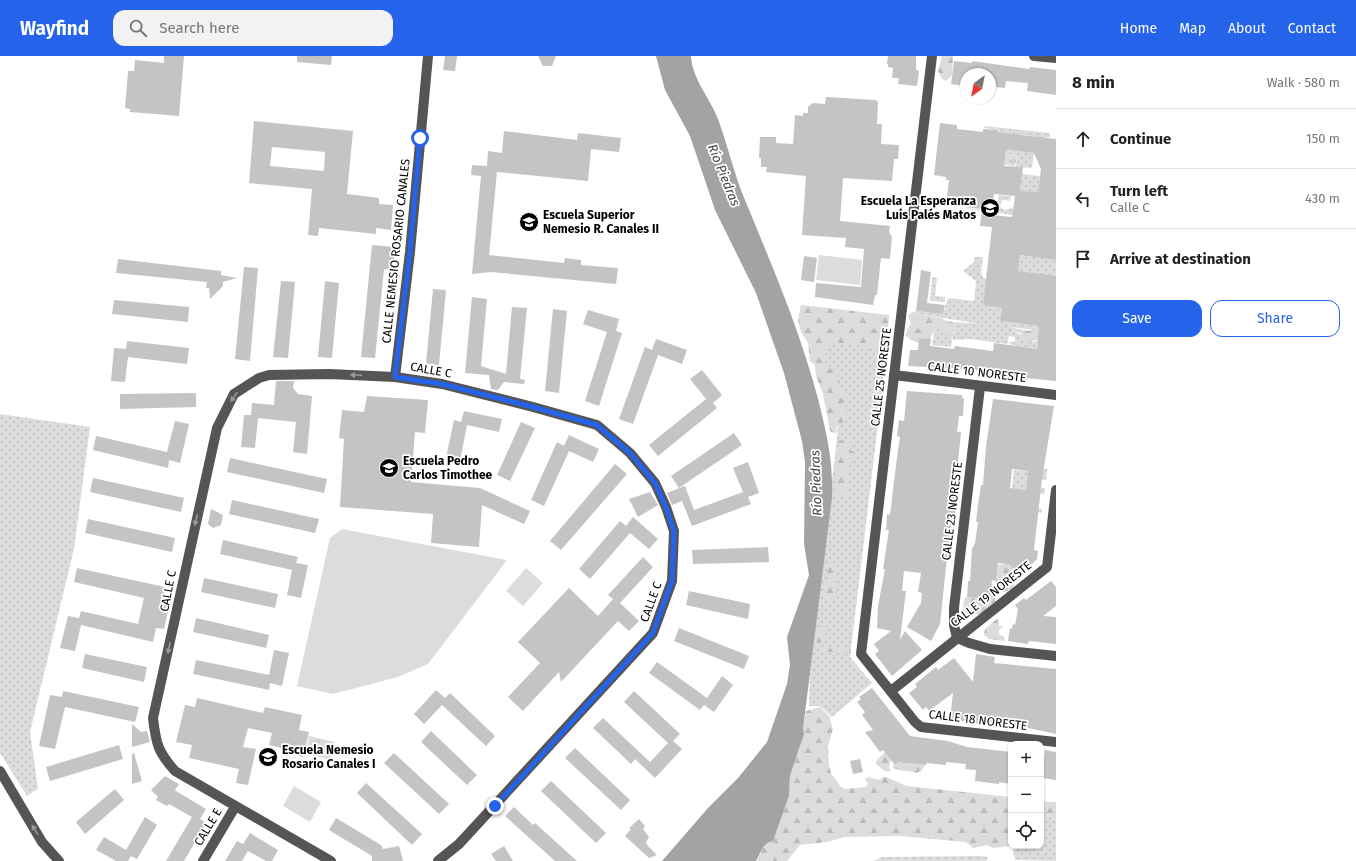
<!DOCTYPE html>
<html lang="en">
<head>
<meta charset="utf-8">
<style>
  :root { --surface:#fff; --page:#f2f2f2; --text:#222; --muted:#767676; --line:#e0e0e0; --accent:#2563eb }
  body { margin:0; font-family:"Fira Sans",sans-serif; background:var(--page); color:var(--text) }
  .controls { position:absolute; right:12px; bottom:12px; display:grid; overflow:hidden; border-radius:8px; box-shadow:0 1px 3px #0004 }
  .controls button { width:36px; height:36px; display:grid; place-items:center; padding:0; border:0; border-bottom:1px solid var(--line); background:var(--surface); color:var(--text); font:20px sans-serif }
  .compass { position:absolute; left:960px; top:12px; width:36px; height:36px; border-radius:50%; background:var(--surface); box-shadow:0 1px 3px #0004; rotate:212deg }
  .stop { position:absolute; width:12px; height:12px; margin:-9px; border:3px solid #2563eb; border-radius:50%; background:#fff }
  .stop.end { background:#2563eb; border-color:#fff; box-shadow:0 1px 4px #0008 }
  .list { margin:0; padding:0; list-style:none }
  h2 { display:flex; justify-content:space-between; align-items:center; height:52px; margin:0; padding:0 16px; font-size:17px }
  h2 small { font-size:13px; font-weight:400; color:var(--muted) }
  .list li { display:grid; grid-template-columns:26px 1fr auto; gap:12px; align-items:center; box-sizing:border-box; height:60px; padding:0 16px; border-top:1px solid var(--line) }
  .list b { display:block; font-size:15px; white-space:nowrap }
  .list p { margin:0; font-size:13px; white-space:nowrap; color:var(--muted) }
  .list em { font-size:13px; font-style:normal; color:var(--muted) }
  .actions { display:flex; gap:8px; padding:12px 16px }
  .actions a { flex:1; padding:9px 0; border:1px solid var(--accent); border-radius:12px; text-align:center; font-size:14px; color:var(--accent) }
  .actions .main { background:var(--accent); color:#fff }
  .icon { flex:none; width:22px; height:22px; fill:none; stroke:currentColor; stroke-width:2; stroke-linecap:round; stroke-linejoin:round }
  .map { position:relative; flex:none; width:1056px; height:805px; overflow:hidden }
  header { display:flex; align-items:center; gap:24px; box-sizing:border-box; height:56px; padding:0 20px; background:var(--accent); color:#fff }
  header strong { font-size:19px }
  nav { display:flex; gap:22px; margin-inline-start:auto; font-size:14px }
  .search { width:280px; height:36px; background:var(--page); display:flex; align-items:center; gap:10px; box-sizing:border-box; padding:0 14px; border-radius:12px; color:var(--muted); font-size:15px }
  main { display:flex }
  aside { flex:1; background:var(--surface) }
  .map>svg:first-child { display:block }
  .grass { fill:url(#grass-dots) }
  .forest { fill:url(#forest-firs) }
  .park { fill:url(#park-tufts) }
  .pitch { fill:#dcdcdc }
  .water { fill:#a3a3a3 }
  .building { fill:#c4c4c4; fill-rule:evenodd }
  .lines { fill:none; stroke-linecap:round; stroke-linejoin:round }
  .minor { stroke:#555; stroke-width:10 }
  .oneway { fill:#999 }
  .route { stroke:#2563eb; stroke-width:5 }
  .labels { text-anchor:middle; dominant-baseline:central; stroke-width:3.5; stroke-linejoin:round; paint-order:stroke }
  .poi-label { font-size:12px; font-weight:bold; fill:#000; stroke:#fff; text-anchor:start }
  .street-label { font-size:12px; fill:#000; stroke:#fff }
  .water-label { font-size:13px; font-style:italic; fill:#444; stroke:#fff }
</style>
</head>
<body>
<header>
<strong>Wayfind</strong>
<div class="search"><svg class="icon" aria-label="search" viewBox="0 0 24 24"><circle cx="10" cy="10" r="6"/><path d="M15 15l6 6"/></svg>Search here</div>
<nav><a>Home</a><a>Map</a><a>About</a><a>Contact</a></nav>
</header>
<main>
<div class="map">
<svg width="1056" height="805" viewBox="0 0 1056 805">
  <defs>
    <pattern id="grass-dots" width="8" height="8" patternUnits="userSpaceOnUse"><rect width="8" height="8" fill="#dcdcdc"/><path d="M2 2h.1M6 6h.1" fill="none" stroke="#bbb" stroke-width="1.8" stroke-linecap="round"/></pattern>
    <pattern id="forest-firs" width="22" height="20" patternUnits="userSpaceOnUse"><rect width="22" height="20" fill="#dcdcdc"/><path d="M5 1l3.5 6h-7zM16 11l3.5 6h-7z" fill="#bbb"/></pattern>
    <pattern id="park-tufts" width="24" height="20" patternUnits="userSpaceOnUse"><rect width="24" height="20" fill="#dcdcdc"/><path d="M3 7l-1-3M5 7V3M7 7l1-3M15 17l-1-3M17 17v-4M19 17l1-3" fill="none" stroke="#bbb"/></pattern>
  </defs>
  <rect width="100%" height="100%" fill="#fff"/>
  <g class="grass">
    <path d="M 984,70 L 1050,77 L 1050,81 L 1042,82 L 1021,78 L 1019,94 L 1034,96 L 1032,112 L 1016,111 L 1017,100 L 1006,98 L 1006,94 L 1002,94 L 992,126 L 999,74 L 984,72 Z"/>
    <path d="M 1022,118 L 1040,120 L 1038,137 L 1020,135 Z"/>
    <path d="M 999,139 L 1011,140 L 1010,145 L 1002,144 L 1000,151 L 1004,154 L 1013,152 L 1013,159 L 953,151 L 992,155 L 994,152 L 997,152 Z"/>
    <path d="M 1020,199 L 1056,204 L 1056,220 L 1022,232 L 1013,214 Z"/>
    <path d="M 974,201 L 983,201 L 981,216 L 983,222 L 1004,226 L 986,226 L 983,249 L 999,251 L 1003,244 L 1000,265 L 1056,272 L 1056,276 L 1038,272 L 1034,274 L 1010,271 L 1014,272 L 1013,275 C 1021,279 1025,280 1033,286 L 1038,285 L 1037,293 L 1011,289 L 1009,286 L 1015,286 L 1015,281 L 1009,280 L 1007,288 L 971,283 L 953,284 L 952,280 L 951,291 L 932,289 L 935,273 L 942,272 L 951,278 L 954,277 L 957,268 L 954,266 L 982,268 L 911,257 L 916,255 L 943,258 L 948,242 L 974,245 L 976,225 L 963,215 L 974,206 Z"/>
    <path d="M 932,221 L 937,222 L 935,240 L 945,241 L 945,246 L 930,245 Z"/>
    <path d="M 827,285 L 887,293 L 850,601 L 872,627 L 832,661 L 820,650 L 809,650 L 810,619 L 840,355 L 824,308 Z"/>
    <path d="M 0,358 L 90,371 L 74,493 L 30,676 L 38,733 L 27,740 L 0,697 Z"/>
    <path d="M 1043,413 L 1047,413 L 1046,424 L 1027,422 L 1026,433 L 1041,435 L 1042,432 L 1045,432 L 1044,438 L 1020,435 L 1019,451 L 1042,453 L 1042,457 L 1010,452 L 1014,414 L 1037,416 Z"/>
    <path d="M 1041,745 L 1048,745 L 1041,747 L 1047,759 L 1056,765 L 1056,805 L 1015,804 L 1013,795 L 1014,790 L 1041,790 Z"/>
    <path d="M 883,801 L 980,800 L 988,801 L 986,805 L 873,805 Z"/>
  </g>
  <g class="forest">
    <path d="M 942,0 L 953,0 L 952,19 L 946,25 L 942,23 L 938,15 Z"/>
    <path d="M 801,249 L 889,259 L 887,293 L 827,286 L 824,308 L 838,316 L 841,332 L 845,335 L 846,339 L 846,363 L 837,371 L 836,378 L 830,375 L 823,338 L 816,320 L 815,309 L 810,305 L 808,287 L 801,276 L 798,264 Z"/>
    <path d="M 911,257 L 941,262 C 946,266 952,265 957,268 L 957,274 L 951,278 L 942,272 L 935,273 L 930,283 L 920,282 L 919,287 L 911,284 L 905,279 L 911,267 L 908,260 Z"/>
    <path d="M 1014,272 L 1029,275 L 1037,272 L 1043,273 L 1041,283 C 1035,285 1028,287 1022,283 L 1021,277 L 1013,275 Z"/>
    <path d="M 845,382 L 851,386 L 849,395 L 853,395 L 854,399 L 847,406 L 850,410 L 847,421 L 849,438 C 843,443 840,441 834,438 L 838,385 Z"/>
    <path d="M 1005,500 L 1019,520 L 1015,523 L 1013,533 L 1003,536 L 996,525 L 998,509 L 1004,508 Z"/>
    <path d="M 833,506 L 836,508 L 834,515 L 837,517 L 835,540 L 826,545 L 824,543 C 821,532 825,533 827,524 C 829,519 825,516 828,507 Z"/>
    <path d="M 989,525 L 995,531 L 995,546 C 990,551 985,554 979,559 L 970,557 L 967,559 L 963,554 L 964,543 L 967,541 L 983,543 L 984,539 L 990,539 L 991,531 Z"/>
    <path d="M 998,562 L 999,569 L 1003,571 L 999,574 L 999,578 L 1004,581 L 1005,585 L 989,583 L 984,579 L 985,573 Z"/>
    <path d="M 820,568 L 828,571 L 829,574 C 823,579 820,590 817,592 L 816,578 Z"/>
    <path d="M 820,590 L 842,593 L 851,596 L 851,598 L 820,595 L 819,593 Z"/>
    <path d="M 820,651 L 829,660 L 833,673 L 828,690 L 829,709 L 831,717 L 840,730 L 845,733 L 866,731 L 868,727 L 865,724 L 866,722 L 868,721 L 880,724 L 883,721 L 886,721 L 907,730 L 1011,741 L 1011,790 L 993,792 L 987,789 L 973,792 L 966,786 L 900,780 L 844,781 L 827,786 L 800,789 L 787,805 L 757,805 C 761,796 763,788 773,785 L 789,740 L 790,720 L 800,691 L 806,655 Z"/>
    <path d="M 885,696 L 891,704 L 889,710 L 890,716 L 885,715 L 876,708 L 877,704 Z"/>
    <path d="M 909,700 L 908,707 L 925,709 L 921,715 L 916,717 C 908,714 902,716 893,712 L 894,708 L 895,709 Z"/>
    <path d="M 1041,746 L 1056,746 L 1056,765 L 1044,756 Z"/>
  </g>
  <g class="park">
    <path d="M 1001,98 L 1017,100 L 1015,110 L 1000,108 Z"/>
    <path d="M 309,680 L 335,686 L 331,704 L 305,697 Z"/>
  </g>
  <g class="pitch">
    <path d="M 819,199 L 862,204 L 860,229 L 816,224 Z"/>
    <path d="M 342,473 L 507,504 L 428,608 L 398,621 L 333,638 L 297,630 L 330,482 Z"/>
    <path d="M 526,512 L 543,527 L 523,550 L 506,535 Z"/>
    <path d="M 294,730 L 321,746 L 310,766 L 283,750 Z"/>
  </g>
  <path class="water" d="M 656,0 L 691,0 C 692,23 710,42 718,63 C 728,90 734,118 745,144 C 772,210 800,274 818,343 C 827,379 833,403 832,441 L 803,673 L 804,678 L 790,720 L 789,740 L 773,785 C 763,787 761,796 756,805 L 662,805 L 708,752 L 738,722 L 767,686 L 787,628 L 790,609 L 787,581 L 809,519 L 804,488 L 805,406 L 802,385 L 784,317 L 756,237 L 715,154 L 690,80 L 665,34 Z"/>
  <g class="building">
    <path d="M 164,0 L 184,0 L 179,60 L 130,56 L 130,53 L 125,52 L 128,15 L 134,15 L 135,4 L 164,7 Z"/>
    <path d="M 297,0 L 332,0 L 331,9 L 297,6 Z"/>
    <path d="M 445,0 L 457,0 L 455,15 L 443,14 Z"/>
    <path d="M 538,0 L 556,0 L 552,10 L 543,10 Z"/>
    <path d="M 888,0 L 916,0 L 916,14 L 919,15 L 917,30 L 898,28 L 899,22 L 892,22 L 893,12 L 888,11 L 888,8 L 887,8 Z"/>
    <path d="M 954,5 L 972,7 L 972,5 L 1029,13 L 1030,11 L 1056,14 L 1056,39 L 1027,35 L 1028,27 L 1006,25 L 1005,32 L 995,31 L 990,29 L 990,18 L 966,18 L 966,30 L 951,28 Z"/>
    <path d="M 826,41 L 876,44 L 878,46 L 877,68 L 882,68 L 881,88 L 899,89 L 898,103 L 894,103 L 892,125 L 843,122 L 840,165 L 890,170 L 889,176 L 892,181 L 890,203 L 881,202 L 877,239 L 875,239 L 873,249 L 815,241 L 816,227 L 861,231 L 864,193 L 845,191 L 846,182 L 802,179 L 806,120 L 766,116 L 767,111 L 761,111 L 761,102 L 759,102 L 760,81 L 776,81 L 776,87 L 793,88 L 795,59 L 803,60 L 803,57 L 808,57 L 808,51 L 813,47 L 825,48 Z"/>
    <path d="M 254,65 L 353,75 L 347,138 L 379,142 L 379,148 L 393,149 L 391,174 L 376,172 L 376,178 L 319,172 L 318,180 L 308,179 L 312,133 L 249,127 ZM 272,91 L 325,96 L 324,115 L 270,110 Z"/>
    <path d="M 940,67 L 957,69 L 957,73 L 983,76 L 983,73 L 998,74 L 998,76 L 1056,83 L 1056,204 L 1020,199 L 1018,215 L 1056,220 L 1056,325 L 1006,320 L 1006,318 L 967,313 L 908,310 L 910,294 L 918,294 L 919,282 L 931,283 L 930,290 L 954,293 L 955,290 L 993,295 L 994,287 L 1037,293 L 1039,270 L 1000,265 L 1002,252 L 983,249 L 992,171 L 980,170 L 982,153 L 946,149 L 949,124 L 946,124 L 946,121 L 934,119 ZM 1006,93 L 1034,97 L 1041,113 L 1038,136 L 1020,135 L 1023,111 L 1004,110 ZM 994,138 L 1015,140 L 1012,161 L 992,159 Z"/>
    <path d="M 504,75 L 577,84 L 578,77 L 621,82 L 619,96 L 591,93 L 588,125 L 497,116 L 489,199 L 564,207 L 565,202 L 581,204 L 581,209 L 618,212 L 616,228 L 491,216 L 472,218 L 481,120 L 471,119 L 472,109 L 487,110 L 488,95 L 502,97 Z"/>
    <path d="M 372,189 L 395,191 L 393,214 L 384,213 L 375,302 L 361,301 Z"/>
    <path d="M 804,200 L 817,202 L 814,226 L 801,224 Z"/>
    <path d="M 118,203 L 221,215 L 221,219 L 237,222 L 223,226 L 223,230 L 210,243 L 209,232 L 206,232 L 207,226 L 116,217 Z"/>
    <path d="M 244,211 L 258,212 L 250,305 L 235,303 Z"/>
    <path d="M 921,214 L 931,216 L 927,247 L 945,249 L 943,258 L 916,255 Z"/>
    <path d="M 281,225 L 295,226 L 288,302 L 273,301 Z"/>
    <path d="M 325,225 L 339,227 L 332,302 L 318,301 Z"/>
    <path d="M 433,233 L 446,234 L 439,309 L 426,308 Z"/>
    <path d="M 472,241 L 487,243 L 481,310 L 506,318 L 512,251 L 527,252 L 520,323 L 525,324 L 524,328 L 504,326 L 498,334 L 491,333 L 489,319 L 465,317 Z"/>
    <path d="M 114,244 L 189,251 L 188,266 L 112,258 Z"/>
    <path d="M 553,253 L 567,255 L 559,337 L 545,335 Z"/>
    <path d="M 588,254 L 619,263 L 616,275 L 622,277 L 599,350 L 585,345 L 607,276 L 583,268 Z"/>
    <path d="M 656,283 L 687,294 L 682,308 L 658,299 L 633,368 L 619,363 L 645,291 L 652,294 Z"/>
    <path d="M 127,285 L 189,292 L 187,308 L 128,301 L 125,326 L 111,325 L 114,292 L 126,293 Z"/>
    <path d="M 702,314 L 722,339 L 713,347 L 717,352 L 658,400 L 649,389 L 706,343 L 690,323 Z"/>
    <path d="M 276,325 L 294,325 L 293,332 L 298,338 L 312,340 L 307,398 L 293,396 L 296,366 L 258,362 L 255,392 L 241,391 L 244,359 L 251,359 L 252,347 L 274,349 Z"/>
    <path d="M 907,335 L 962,339 L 962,342 L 964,342 L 963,360 L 959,360 L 957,376 L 961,376 L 956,426 L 959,427 L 955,461 L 952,461 L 949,483 L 940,568 L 931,585 L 907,571 L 921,547 L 922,537 L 918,536 L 921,517 L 904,515 L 902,535 L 906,535 L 900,584 L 905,575 L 922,594 L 892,620 L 875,598 L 879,595 L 874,588 L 891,575 L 877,572 L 878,550 L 885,513 L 883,513 L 889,474 L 886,474 L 887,458 L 890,459 L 897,401 L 900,381 L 897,380 L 899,364 L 904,365 Z"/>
    <path d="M 196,337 L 196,351 L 120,353 L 120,338 Z"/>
    <path d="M 367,340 L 428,344 L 425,377 L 415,376 L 411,426 L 480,432 L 530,455 L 524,468 L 482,449 L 479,491 L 431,487 L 433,458 L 340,451 L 344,383 L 339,382 L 342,354 L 364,356 Z"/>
    <path d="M 993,343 L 1054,350 L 1042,423 L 1034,494 L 1038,495 L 1037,503 L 1028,512 L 1026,510 L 1017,516 L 1009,508 L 998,507 L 996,525 L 992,524 L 990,539 L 984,539 L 984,543 L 967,541 L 968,525 L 970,525 L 972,493 L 975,487 L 978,466 L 976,466 L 978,449 L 981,429 L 983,429 L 986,390 ZM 1012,413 L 1028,415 L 1026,434 L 1010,432 Z"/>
    <path d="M 464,355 L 502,363 L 499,376 L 467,369 L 460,405 L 446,402 L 454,364 L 461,366 Z"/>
    <path d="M 175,365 L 189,368 L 180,407 L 169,404 L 168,412 L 93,394 L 96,380 L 167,396 Z"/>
    <path d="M 521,366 L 535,372 L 510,425 L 497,419 Z"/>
    <path d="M 734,377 L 742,389 L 679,432 L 671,420 Z"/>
    <path d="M 569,379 L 599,393 L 593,406 L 569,395 L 544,450 L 531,444 L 557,386 L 564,390 Z"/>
    <path d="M 230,402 L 327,423 L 324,437 L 227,416 Z"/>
    <path d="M 748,406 L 759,437 L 748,441 L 751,448 L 692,470 L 682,445 L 672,449 L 667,437 L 685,430 L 694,454 L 743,436 L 733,412 Z"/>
    <path d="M 615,408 L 627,418 L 561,494 L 550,485 Z"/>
    <path d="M 93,422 L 184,442 L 181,456 L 90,436 Z"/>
    <path d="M 650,436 L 658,449 L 638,461 L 629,443 Z"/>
    <path d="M 232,444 L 319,463 L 315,477 L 229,458 Z"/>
    <path d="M 211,453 L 223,459 L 221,469 L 213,472 L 208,468 Z"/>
    <path d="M 633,461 L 658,483 L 649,493 L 630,477 L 590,523 L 579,513 L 620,465 L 626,470 Z"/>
    <path d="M 88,463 L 175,482 L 172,496 L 85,477 Z"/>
    <path d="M 223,484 L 298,501 L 296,507 L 308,509 L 301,542 L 287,539 L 292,514 L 220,498 Z"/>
    <path d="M 768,491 L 769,506 L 693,508 L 692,494 Z"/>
    <path d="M 643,501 L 653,511 L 620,547 L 639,565 L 629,575 L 618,565 L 561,626 L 559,616 L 523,655 L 508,641 L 540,607 L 518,586 L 569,532 L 598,560 L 613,543 L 608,539 Z"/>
    <path d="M 77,512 L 165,531 L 162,544 L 170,546 L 164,573 L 156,572 L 153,586 L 81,569 L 75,595 L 60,592 L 68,560 L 79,562 L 81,555 L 138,568 L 144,542 L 74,526 Z"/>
    <path d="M 204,522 L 278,538 L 275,552 L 201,536 Z"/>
    <path d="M 1051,525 L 1056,531 L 1056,550 L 1043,560 L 1056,561 L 1056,588 L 1029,585 L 1028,588 L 1008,585 L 1010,572 L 1012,573 L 1013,568 L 1015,569 L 1018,553 L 1015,549 L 1024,542 L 1026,544 Z"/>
    <path d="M 689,535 L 750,548 L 748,563 L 686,549 Z"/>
    <path d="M 196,562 L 269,579 L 266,592 L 193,576 Z"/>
    <path d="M 679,572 L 749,600 L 744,613 L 674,585 Z"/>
    <path d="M 274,594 L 289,597 L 282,630 L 270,627 L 269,634 L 193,618 L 196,604 L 269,619 Z"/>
    <path d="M 85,598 L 147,611 L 144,626 L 82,612 Z"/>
    <path d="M 976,598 L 995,601 L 994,607 L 1056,613 L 1056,678 L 1028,672 L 1004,669 L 1004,672 L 950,663 L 953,637 L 929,655 L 926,651 L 923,654 L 909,637 L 917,631 L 915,628 L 936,611 L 938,614 L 954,602 L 973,626 Z"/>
    <path d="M 657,606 L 707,642 L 722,620 L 733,629 L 714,656 L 704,649 L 700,654 L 649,617 Z"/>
    <path d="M 872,632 L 910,680 L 948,685 L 967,691 L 1011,696 L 1011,728 L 999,726 L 999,728 L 975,725 L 976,714 L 965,713 L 966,708 L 946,706 L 946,709 L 927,707 L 926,709 L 899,706 L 895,709 L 883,694 L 880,696 L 865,676 L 873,674 L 862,659 L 865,656 L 857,646 L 861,643 L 859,641 Z"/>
    <path d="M 436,634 L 445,642 L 450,637 L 495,680 L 486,690 L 442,649 L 424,668 L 414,658 Z"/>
    <path d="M 63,635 L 139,651 L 135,666 L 65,651 L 55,693 L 39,690 L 50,639 L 62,641 Z"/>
    <path d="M 634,635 L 680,678 L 673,685 L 682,693 L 655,722 L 635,703 L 631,708 L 593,672 L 603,662 L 650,706 L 668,687 L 624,646 Z"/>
    <path d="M 197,642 L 263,657 L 265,651 L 302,659 L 299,674 L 309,676 L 303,701 L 294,699 L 294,695 L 269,689 L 272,677 L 248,672 L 243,691 L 256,693 L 248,729 L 236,727 L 239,713 L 189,702 L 192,689 L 176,686 L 185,649 L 195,651 Z"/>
    <path d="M 132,668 L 141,676 L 147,675 L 150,686 L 132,691 Z"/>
    <path d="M 431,675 L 477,719 L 467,729 L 421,686 Z"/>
    <path d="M 119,689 L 123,703 L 50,725 L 46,711 Z"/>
    <path d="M 575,692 L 630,744 L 621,754 L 565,702 Z"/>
    <path d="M 1045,694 L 1056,696 L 1056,724 L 1042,722 Z"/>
    <path d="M 134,697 L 142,725 L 132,728 L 132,698 Z"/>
    <path d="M 394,697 L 449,748 L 439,758 L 384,707 Z"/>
    <path d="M 860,703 L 863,716 L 853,718 L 850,705 Z"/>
    <path d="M 165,720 L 179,728 L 175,734 L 176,735 L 206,753 L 200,763 L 206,767 L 184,805 L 166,805 L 192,761 L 169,748 L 167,750 L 156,744 L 158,741 L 151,734 Z"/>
    <path d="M 551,725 L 606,777 L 596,787 L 541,735 Z"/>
    <path d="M 366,727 L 422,778 L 412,789 L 357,737 Z"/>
    <path d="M 115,733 L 124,744 L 85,778 L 76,766 Z"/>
    <path d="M 514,751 L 533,769 L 535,767 L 577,805 L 555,805 L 505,760 Z"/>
    <path d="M 145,761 L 157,769 L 137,803 L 131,800 L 128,805 L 116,805 L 96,794 L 104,781 L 126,794 Z"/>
    <path d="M 336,762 L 381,789 L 383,793 L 399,790 L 403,805 L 372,805 L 372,800 L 329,774 Z"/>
    <path d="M 639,763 L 645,770 L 643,773 L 649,781 L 646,786 L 648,790 L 657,799 L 649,802 L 625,780 L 631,773 L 629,772 Z"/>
    <path d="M 250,777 L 278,794 L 272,805 L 266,805 L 248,795 L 242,805 L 225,805 L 237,785 L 243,788 Z"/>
    <path d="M 504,790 L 513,805 L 496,805 L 491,798 Z"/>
  </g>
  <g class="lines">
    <g class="minor">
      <path d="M 932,0 L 861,598 L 915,666 L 921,671 L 1056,686"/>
      <path d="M 1034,0 L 1056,2"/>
      <path d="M 894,319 L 1056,339"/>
      <path d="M 395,321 L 410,196 L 428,0"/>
      <path d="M 980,331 L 954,552 L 954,569 L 957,582 L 969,587 L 990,593 L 1056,600"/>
      <path d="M 891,635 L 1047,511 L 1056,434"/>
      <path d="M 0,715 L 42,786 L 59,805"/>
      <path d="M 203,805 L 235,751"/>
      <path d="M 331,805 L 175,715 C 158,696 156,688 153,662 L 217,372 L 234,338 L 259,322 L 269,319 L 329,318 L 395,321 L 442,328 L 533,351 L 597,369 L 630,397 L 655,427 L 666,451 L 674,475 L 672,525 L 653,577 L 459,788 L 438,805"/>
    </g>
  </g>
  <defs><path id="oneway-solid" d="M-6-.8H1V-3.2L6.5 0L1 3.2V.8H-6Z"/></defs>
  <g class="oneway">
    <use href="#oneway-solid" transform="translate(356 319) rotate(-177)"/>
    <use href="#oneway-solid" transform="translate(234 341) rotate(125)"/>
    <use href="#oneway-solid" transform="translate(196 464) rotate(103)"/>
    <use href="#oneway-solid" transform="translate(169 592) rotate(101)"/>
    <use href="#oneway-solid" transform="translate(35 774) rotate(-121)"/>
  </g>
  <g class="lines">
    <path class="route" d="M 420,82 L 410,196 L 395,321 L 442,328 L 533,351 L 597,369 L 630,397 L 655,427 L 666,451 L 674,475 L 672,525 L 653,577 L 495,750"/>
  </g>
  <defs>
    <symbol id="school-disc" viewBox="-11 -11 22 22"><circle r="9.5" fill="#000" stroke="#fff"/><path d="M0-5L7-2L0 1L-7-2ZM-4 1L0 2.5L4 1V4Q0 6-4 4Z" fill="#fff"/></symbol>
  </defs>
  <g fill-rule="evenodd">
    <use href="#school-disc" x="979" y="141" width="22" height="22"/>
    <use href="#school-disc" x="518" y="155" width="22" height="22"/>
    <use href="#school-disc" x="378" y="401" width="22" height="22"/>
    <use href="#school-disc" x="257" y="690" width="22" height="22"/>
  </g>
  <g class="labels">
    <g class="poi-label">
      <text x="976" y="145" text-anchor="end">Escuela La Esperanza<tspan x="976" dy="14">Luis Palés Matos</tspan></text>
      <text x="543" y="159">Escuela Superior<tspan x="543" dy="14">Nemesio R. Canales II</tspan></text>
      <text x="403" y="405">Escuela Pedro<tspan x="403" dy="14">Carlos Timothee</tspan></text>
      <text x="282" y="694">Escuela Nemesio<tspan x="282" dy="14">Rosario Canales I</tspan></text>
    </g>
    <g class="street-label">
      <text transform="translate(396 195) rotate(-84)">CALLE NEMESIO ROSARIO CANALES</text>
      <text transform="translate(431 314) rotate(10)">CALLE C</text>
      <text transform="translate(977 316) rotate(7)">CALLE 10 NORESTE</text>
      <text transform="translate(881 321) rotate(-83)">CALLE 25 NORESTE</text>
      <text transform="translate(952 455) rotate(-83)">CALLE 23 NORESTE</text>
      <text transform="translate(168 535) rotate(-79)">CALLE C</text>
      <text transform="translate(991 538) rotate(-38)">CALLE 19 NORESTE</text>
      <text transform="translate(651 546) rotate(-70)">CALLE C</text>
      <text transform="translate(978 664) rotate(7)">CALLE 18 NORESTE</text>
      <text transform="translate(208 771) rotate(-59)">CALLE E</text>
    </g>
    <g class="water-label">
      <text transform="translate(724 119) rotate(68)">Río Piedras</text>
      <text transform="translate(816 427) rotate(-92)">Río Piedras</text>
    </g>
  </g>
</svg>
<div class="controls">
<button>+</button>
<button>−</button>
<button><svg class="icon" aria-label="locate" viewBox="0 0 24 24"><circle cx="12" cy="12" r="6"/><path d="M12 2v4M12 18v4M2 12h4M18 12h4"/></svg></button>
</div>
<svg class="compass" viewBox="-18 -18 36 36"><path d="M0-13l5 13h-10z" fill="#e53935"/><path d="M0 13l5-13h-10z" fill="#767676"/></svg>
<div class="stop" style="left:420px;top:82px"></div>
<div class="stop end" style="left:495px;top:750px"></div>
</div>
<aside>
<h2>8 min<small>Walk · 580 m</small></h2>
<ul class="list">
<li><svg class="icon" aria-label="ahead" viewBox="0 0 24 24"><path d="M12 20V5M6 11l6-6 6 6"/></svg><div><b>Continue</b></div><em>150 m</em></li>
<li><svg class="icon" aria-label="left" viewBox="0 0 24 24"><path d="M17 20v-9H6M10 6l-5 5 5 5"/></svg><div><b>Turn left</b><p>Calle C</p></div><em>430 m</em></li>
<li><svg class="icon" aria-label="arrive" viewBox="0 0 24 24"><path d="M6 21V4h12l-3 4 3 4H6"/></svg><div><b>Arrive at destination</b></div></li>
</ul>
<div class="actions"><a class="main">Save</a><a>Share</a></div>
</aside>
</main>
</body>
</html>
